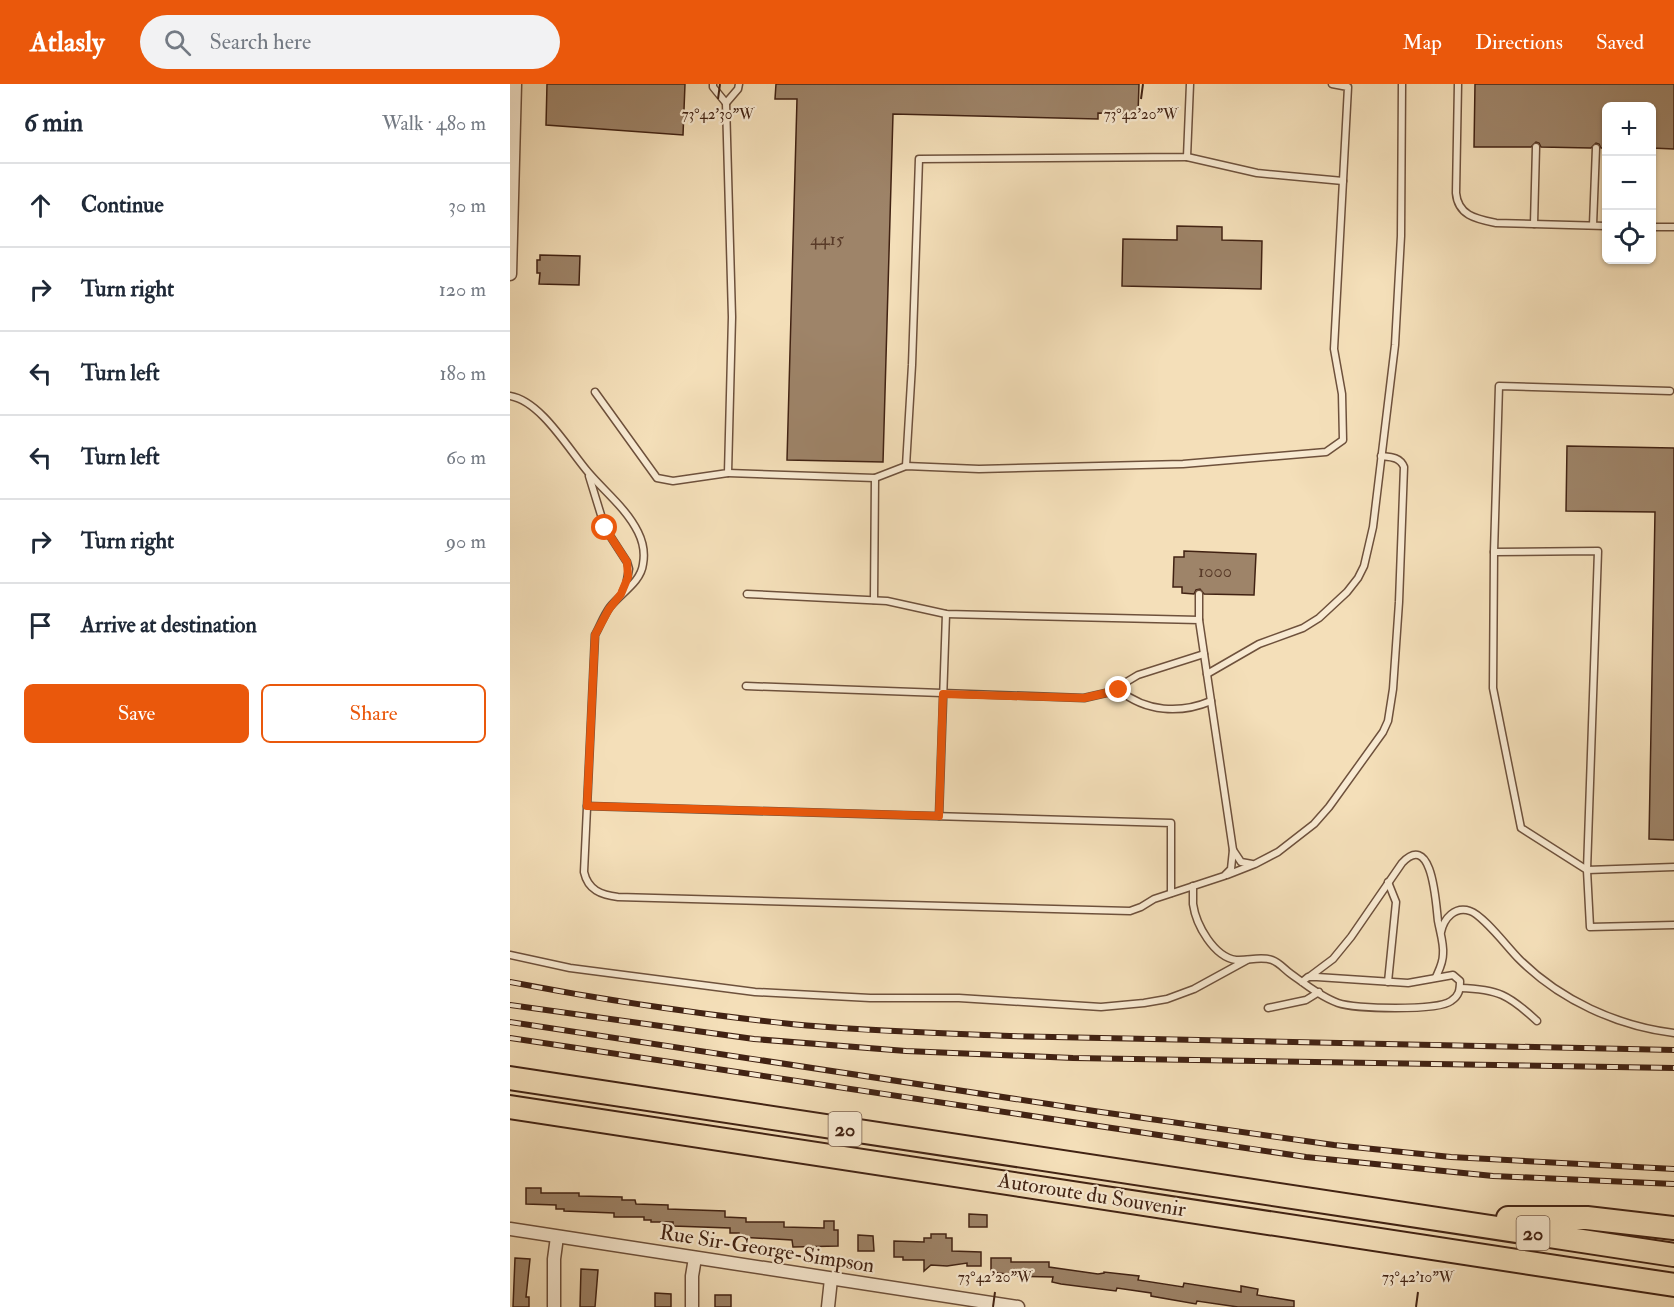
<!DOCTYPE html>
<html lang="en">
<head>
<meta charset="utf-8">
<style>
  :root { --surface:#fff; --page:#f2f2f3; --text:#1f2937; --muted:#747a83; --line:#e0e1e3; --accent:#ea580c }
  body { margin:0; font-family:"IM FELL Double Pica",serif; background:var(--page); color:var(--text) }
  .controls { position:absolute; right:18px; top:18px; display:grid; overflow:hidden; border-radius:9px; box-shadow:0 2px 4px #0004 }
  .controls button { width:54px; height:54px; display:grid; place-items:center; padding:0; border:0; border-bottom:2px solid var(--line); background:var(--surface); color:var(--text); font:30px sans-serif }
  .stop { position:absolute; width:18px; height:18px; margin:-14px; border:4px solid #ea580c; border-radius:50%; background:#fff }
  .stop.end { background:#ea580c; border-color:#fff; box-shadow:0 2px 6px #0008 }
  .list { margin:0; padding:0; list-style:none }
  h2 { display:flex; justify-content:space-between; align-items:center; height:78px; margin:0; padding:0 24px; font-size:26px }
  h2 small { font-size:20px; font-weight:400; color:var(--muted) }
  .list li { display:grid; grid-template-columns:39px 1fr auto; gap:18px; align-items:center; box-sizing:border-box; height:84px; padding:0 24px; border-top:2px solid var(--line) }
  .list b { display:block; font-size:22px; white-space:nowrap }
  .list em { font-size:20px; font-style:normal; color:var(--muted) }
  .actions { display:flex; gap:12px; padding:18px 24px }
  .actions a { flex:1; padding:14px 0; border:2px solid var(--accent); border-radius:9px; text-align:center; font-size:21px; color:var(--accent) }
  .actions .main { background:var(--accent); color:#fff }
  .icon { flex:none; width:33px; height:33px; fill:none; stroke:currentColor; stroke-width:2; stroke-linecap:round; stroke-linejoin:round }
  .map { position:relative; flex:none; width:1164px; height:1223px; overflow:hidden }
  header { display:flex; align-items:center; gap:36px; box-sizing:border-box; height:84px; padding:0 30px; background:var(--accent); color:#fff }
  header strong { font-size:28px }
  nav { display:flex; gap:33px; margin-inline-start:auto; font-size:21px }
  .search { width:420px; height:54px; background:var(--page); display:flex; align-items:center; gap:15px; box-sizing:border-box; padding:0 21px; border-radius:33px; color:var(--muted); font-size:22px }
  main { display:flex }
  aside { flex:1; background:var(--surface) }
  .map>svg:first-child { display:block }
  .building { fill:#9e8469; stroke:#412213; stroke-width:1.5 }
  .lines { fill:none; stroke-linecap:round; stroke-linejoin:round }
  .lane-casing { stroke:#6e513c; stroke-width:9 }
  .street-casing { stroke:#6e513c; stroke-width:15 }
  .highway-casing { stroke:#412213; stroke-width:26 }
  .lane { stroke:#f8ead2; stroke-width:6 }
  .street { stroke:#f8ead2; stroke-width:12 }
  .highway { stroke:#f4dfb9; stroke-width:22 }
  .rail-casing { stroke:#412213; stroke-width:6 }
  .rail { stroke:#f8ead2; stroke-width:4; stroke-dasharray:11; stroke-linecap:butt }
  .route { stroke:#ea580c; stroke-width:8 }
  .ticks { fill:none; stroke:#412213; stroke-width:2 }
  .labels { text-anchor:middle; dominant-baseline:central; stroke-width:4.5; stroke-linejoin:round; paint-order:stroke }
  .number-label { font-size:18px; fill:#583a28 }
  .shield { fill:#f8ead2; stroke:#785e4c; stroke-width:1.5 }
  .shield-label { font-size:20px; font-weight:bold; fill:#412213 }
  .street-label { font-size:21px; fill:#412213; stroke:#f8ead2 }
  .ticks-label { font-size:15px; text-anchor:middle; fill:#412213; stroke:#f8ead2; stroke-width:4.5; stroke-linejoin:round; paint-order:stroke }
</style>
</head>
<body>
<header>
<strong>Atlasly</strong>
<div class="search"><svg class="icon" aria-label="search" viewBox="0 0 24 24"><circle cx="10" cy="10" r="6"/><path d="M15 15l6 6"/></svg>Search here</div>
<nav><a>Map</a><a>Directions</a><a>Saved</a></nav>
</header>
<main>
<aside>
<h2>6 min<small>Walk · 480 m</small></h2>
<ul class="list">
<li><svg class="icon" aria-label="ahead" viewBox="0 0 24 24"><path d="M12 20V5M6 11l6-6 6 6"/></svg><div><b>Continue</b></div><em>30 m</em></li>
<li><svg class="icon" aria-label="right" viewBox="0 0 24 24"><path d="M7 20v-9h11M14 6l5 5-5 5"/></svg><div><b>Turn right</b></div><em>120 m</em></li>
<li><svg class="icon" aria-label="left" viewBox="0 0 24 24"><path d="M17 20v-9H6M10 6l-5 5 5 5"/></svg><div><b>Turn left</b></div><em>180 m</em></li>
<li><svg class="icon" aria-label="left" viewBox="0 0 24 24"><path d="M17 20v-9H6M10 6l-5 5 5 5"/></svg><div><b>Turn left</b></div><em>60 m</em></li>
<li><svg class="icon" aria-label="right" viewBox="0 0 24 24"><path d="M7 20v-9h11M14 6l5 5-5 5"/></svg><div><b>Turn right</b></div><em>90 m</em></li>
<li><svg class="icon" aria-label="arrive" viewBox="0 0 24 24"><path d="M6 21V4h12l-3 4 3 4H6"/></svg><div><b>Arrive at destination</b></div></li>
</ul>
<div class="actions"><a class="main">Save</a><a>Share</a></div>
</aside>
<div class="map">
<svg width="1164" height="1223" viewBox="0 0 1164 1223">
  <rect width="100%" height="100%" fill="#f4dfb9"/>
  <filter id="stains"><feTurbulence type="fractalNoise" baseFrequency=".00333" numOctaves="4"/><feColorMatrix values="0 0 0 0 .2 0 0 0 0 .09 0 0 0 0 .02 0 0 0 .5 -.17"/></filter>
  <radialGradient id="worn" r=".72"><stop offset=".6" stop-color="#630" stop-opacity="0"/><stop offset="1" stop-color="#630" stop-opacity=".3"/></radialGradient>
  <g class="building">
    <path d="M 37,0 L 175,0 L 173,51 L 36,41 Z"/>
    <path d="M 266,0 L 629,0 L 628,30 L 588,29 L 588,35 L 383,30 L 373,378 L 277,376 L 287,15 L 265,15 Z"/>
    <path d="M 965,0 L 1164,0 L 1164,65 L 1142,64 L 1142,22 L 1096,22 L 1096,64 L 1091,64 L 1089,60 L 1086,59 L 1081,64 L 1031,63 L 1029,59 L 1026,58 L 1021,63 L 964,63 Z"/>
    <path d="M 667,142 L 712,143 L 712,156 L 752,157 L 751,205 L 612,202 L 613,155 L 667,156 Z"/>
    <path d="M 30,171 L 70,172 L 69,201 L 29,200 L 30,189 L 27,189 L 27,176 L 30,176 Z"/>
    <path d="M 1057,362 L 1164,364 L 1164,756 L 1139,755 L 1145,428 L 1056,427 Z"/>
    <path d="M 674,467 L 746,470 L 744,511 L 694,510 L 690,505 L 686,506 L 684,510 L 672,509 L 672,503 L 663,503 L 664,473 L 674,473 Z"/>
    <path d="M 16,1104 L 31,1104 L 31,1109 L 69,1109 L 69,1112 L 112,1113 L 112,1116 L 125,1116 L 126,1120 L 158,1121 L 158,1125 L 215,1127 L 215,1133 L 236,1134 L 236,1138 L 274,1138 L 274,1143 L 314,1144 L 314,1137 L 324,1137 L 324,1146 L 328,1146 L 328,1162 L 283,1163 L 282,1156 L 229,1153 L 229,1149 L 220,1149 L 220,1144 L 163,1142 L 163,1138 L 141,1138 L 141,1136 L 134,1136 L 134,1133 L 104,1133 L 104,1129 L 54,1127 L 54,1125 L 46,1125 L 46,1121 L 16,1120 Z"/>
    <path d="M 459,1130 L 477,1131 L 477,1143 L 459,1143 Z"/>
    <path d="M 421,1150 L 436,1150 L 436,1154 L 442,1154 L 442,1167 L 471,1168 L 471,1182 L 457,1182 L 457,1179 L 437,1182 L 421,1181 L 414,1187 L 414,1176 L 393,1176 L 393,1173 L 384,1173 L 384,1157 L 414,1158 L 414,1154 L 421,1154 Z"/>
    <path d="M 348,1151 L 363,1152 L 364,1167 L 348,1167 Z"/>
    <path d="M 5,1174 L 20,1175 L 16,1213 L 19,1213 L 19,1223 L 3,1223 Z"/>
    <path d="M 481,1174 L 501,1174 L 501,1178 L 539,1178 L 539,1183 L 588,1190 L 594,1189 L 594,1188 L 629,1192 L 628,1196 L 673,1203 L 674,1199 L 731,1208 L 731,1202 L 748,1205 L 747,1211 L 784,1217 L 784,1223 L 728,1223 L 687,1217 L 686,1220 L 641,1212 L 641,1209 L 607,1204 L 606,1207 L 551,1200 L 542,1198 L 543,1193 L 496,1192 L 496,1190 L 481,1188 Z"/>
    <path d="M 71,1185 L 88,1186 L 85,1223 L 70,1223 Z"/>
    <path d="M 145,1209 L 161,1210 L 161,1223 L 145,1223 Z"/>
    <rect x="205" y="1211" width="16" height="12"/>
  </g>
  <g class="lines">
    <defs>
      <g id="lane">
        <path d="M 203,0 L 203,3 L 216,19 L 228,5 L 229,0"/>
        <path d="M 948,0 L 946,109 C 948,132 967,135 986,139 L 1096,142"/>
        <path d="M 677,73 L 747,89 L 833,97"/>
        <path d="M 1024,140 L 1026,63"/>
        <path d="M 1083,141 L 1086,64"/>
        <path d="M 1142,143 L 1164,143"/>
        <path d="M 1160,307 L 989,302 L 984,468 L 983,604 L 1011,744 L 1077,786 L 1080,843 L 1164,841"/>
        <path d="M 85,308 L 147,394 L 163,397 L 218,389 L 222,233 L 216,19"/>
        <path d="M 0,312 C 31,317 59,366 78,388 C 95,408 116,424 128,448 C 133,458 135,469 133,480 C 131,498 111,509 100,523 C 94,531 90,542 85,551 L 74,788 C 78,806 91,811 108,813 L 620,827 L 631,823 L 644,815 L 714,792 L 721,785 L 723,766 L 689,536 L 436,530 L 377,517 L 237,510"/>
        <path d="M 396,382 L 402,281 L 409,75 L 677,73 L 680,0"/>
        <path d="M 218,389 L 365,394 L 396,382 L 469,385 L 673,380 L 816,368 L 833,356 L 832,310 L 824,265 L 838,3 L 822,0"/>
        <path d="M 79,392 L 95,444 L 117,478 L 119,485 L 116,501 L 113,507"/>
        <path d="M 984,468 L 1088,467 L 1077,786 L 1164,783"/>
        <path d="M 364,516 L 365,394"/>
        <path d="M 689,536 L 689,510"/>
        <path d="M 697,590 L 749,560 L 793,544 L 809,534 L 837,508 L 848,494 L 854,482 L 863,443 L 885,261 L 891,152 L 892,0"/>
        <path d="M 236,602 L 574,614 L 609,606 C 636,628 670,630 701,617"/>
        <path d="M 609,606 L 618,597 L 628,591 L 694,570"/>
        <path d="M 77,722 L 661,739 L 661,809"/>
        <path d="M 429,732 L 436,530"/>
        <path d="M 723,766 L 731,778 L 742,780"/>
        <path d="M 717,791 L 745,780 L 768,768 L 804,740 L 819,723 L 873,648 L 878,637 L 883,605 L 889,518 L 894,383 C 890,373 881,373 871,372"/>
        <path d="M 878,798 L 886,818 L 878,898"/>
        <path d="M 683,802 C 683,808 683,814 683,820 C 686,841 704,873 726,876 C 738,877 750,872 762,876 C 770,879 774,885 781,890 C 795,900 811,913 828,919 C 844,925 928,927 941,917 C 949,912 950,906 950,897 L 943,891 L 898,899 L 807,893 L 798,893 L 792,898"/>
        <path d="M 931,848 C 934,834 945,822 960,827 C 973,831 998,864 1009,875 C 1050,916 1107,942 1164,949"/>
        <path d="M 0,871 L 60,884 L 245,908 L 360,914 L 449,914 L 591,923 L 634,919 L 657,915 L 684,905 L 737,876"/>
        <path d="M 799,893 L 823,875 L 841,853 L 892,779 C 923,746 926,822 928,837 C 930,848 934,860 933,870 C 933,879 929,886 926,893"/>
        <path d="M 950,904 C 988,905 999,911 1027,937"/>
        <path d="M 758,924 L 796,916 L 809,908"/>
      </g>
      <g id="street">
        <path d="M 0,190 L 5,0"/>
        <path d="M 0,1145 L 508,1223"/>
        <path d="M 44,1223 L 44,1175 L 47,1153"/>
        <path d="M 182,1223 L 182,1192 L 185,1174"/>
        <path d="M 318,1223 L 321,1195"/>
      </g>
      <g id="highway">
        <path d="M 0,994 L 1164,1171"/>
        <path d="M 0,1023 L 1164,1201"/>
        <path d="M 998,1134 L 1077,1134 L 1164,1144"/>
      </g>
    </defs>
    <use href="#lane" class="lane-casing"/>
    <use href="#street" class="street-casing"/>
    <use href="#highway" class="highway-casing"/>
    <use href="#lane" class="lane"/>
    <use href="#street" class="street"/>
    <use href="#highway" class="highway"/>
    <defs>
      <g id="rail">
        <path d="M 0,898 C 93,916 187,930 281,940 C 353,947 427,949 500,952 L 1164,966"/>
        <path d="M 0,921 L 244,955 L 396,967 L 563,974 L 1164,984"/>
        <path d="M 0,938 L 591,1028 L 824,1061 L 941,1073 L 1164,1085"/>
        <path d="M 0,954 L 796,1073 L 983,1092 L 1164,1100"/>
      </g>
    </defs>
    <use href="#rail" class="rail-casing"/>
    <use href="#rail" class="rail"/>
  </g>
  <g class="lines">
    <path class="route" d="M 95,444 L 117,478 L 118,493 L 111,510 L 99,525 L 85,551 L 77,722 L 429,732 L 433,610 L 574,614 L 609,606"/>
  </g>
  <path class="ticks" d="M 208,15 L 210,0M 631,15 L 633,0M 483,1223 L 485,1208M 906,1223 L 908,1208"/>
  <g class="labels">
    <g class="number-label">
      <text x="317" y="155">4415</text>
      <text x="705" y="487">1000</text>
    </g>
    <g class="shield">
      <rect x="318.5" y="1028" width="33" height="34" rx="4.5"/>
      <rect x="1006.5" y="1132" width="33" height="34" rx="4.5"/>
    </g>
    <g class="shield-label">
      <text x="335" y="1045">20</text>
      <text x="1023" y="1149">20</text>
    </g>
    <g class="street-label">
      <text transform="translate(582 1111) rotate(9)">Autoroute du Souvenir</text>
      <text transform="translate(257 1165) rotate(9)">Rue Sir-George-Simpson</text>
    </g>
  </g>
  <g class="ticks-label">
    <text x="208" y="35">73°42'30"W</text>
    <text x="631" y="35">73°42'20"W</text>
    <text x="485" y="1198">73°42'20"W</text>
    <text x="908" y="1198">73°42'10"W</text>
  </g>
  <rect width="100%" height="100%" filter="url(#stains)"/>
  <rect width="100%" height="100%" fill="url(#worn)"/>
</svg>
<div class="controls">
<button>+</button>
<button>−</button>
<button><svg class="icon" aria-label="locate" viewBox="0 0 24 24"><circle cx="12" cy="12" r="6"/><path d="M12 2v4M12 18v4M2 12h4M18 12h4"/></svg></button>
</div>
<div class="stop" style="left:95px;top:444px"></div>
<div class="stop end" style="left:609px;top:606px"></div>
</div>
</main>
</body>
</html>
